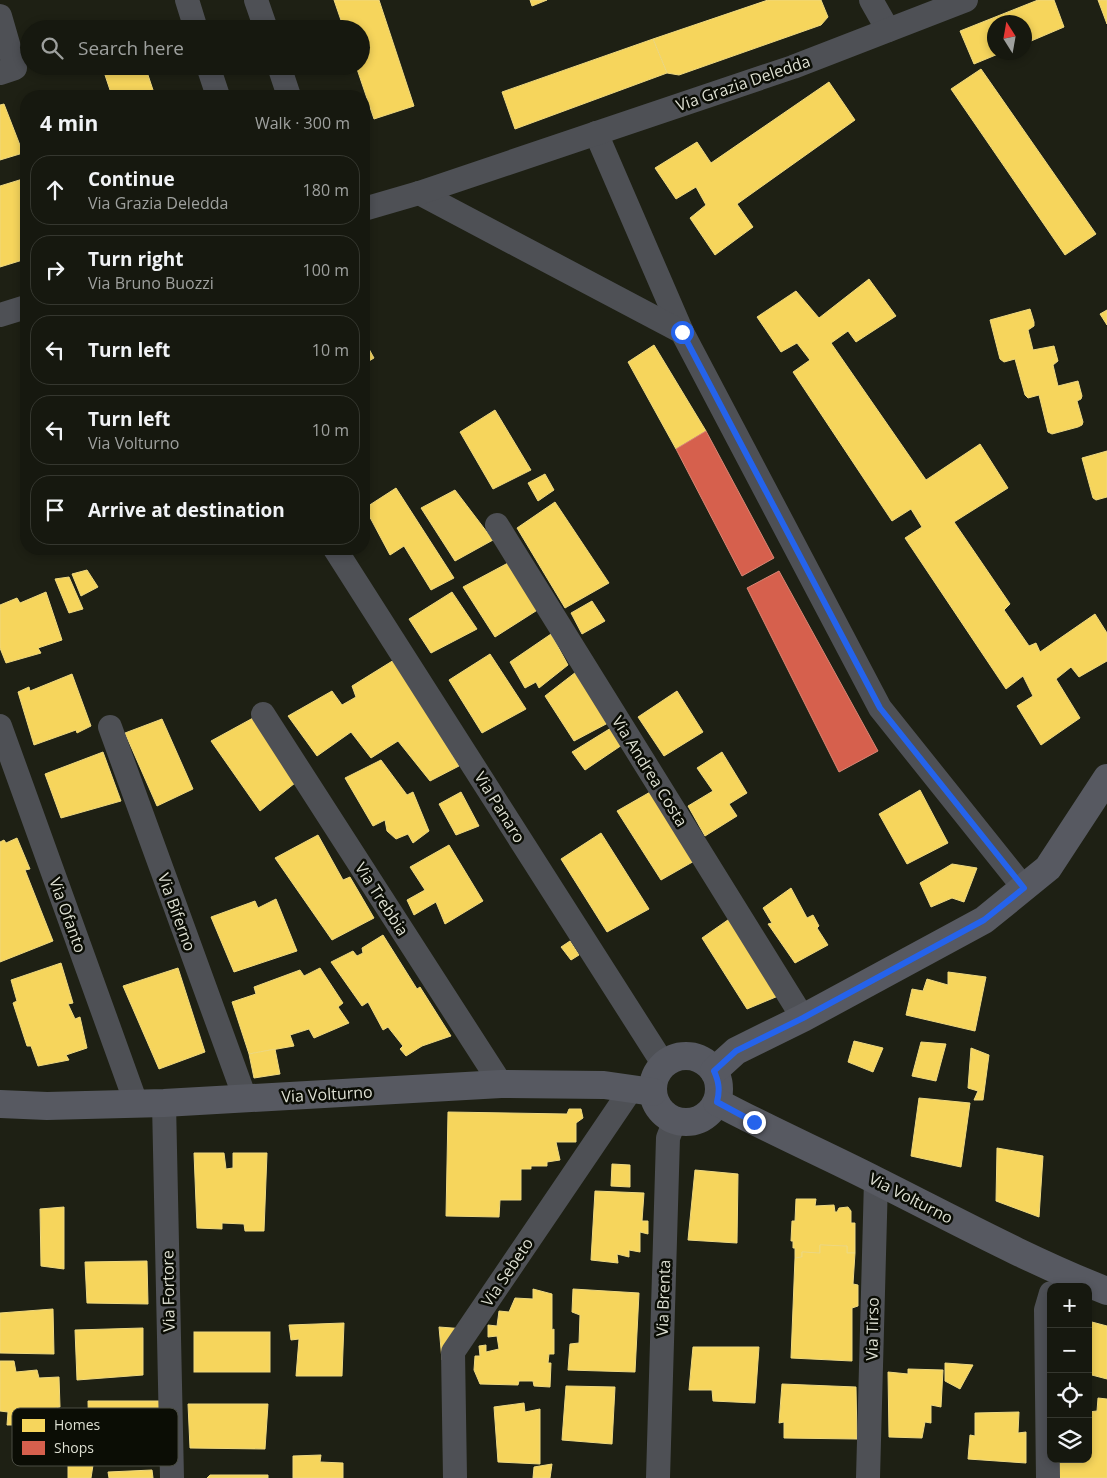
<!DOCTYPE html>
<html lang="en">
<head>
<meta charset="utf-8">
<style>
  :root { --surface:#16180f; --page:#23251d; --text:#f1f3f6; --muted:#9ea09e; --line:#35372f }
  body { margin:0; font-family:"Open Sans",sans-serif; background:var(--page); color:var(--text) }
  .controls { position:absolute; right:15px; bottom:15px; display:grid; overflow:hidden; border-radius:10px; box-shadow:0 2px 8px #0003 }
  .controls button { width:45px; height:45px; display:grid; place-items:center; padding:0; border:0; border-bottom:1px solid var(--line); background:var(--surface); color:var(--text); font:25px sans-serif }
  .compass { position:absolute; left:987px; top:15px; width:45px; height:45px; border-radius:50%; background:var(--surface); box-shadow:0 2px 8px #0003; rotate:349deg }
  .stop { position:absolute; width:15px; height:15px; margin:-11px; border:4px solid #2563eb; border-radius:50%; background:#fff }
  .stop.end { background:#2563eb; border-color:#fff; box-shadow:0 1px 5px #0008 }
  .list { margin:0; padding:0; list-style:none }
  h2 { display:flex; justify-content:space-between; align-items:center; height:65px; margin:0; padding:0 20px; font-size:21px }
  h2 small { font-size:16px; font-weight:400; color:var(--muted) }
  .list li { display:grid; grid-template-columns:32px 1fr auto; gap:15px; align-items:center; box-sizing:border-box; height:70px; margin:0 10px 10px; padding:0 10px; border:1px solid var(--line); border-radius:20px }
  .list b { display:block; font-size:19px; white-space:nowrap }
  .list p { margin:0; font-size:16px; white-space:nowrap; color:var(--muted) }
  .list em { font-size:16px; font-style:normal; color:var(--muted) }
  .icon { flex:none; width:28px; height:28px; fill:none; stroke:currentColor; stroke-width:2; stroke-linecap:round; stroke-linejoin:round }
  .map { position:relative; flex:none; width:1107px; height:1478px; overflow:hidden }
  .search { position:absolute; background:var(--surface); box-shadow:0 2px 8px #0003; left:20px; top:20px; width:350px; height:55px; display:flex; align-items:center; gap:12px; box-sizing:border-box; padding:0 18px; border-radius:28px; color:var(--muted); font-size:19px }
  .panel { position:absolute; background:var(--surface); box-shadow:0 2px 8px #0003; left:20px; top:90px; width:350px; height:465px; border-radius:20px }
  .map>svg:first-child { display:block }
  .homes { fill:#f6d55c; stroke:#eed87f }
  .shops { fill:#d6604d; stroke:#d88675 }
  .lines { fill:none; stroke-linecap:round; stroke-linejoin:round }
  .street { stroke:#4e5055; stroke-width:24 }
  .secondary { stroke:#575961; stroke-width:28 }
  .route { stroke:#2563eb; stroke-width:6 }
  .labels { text-anchor:middle; dominant-baseline:central; stroke-width:5; stroke-linejoin:round; paint-order:stroke }
  .street-label { font-size:16px; fill:#dddfd2; stroke:#0b0d05 }
  .key { fill:#0b0d05; stroke:#4a4c42; stroke-width:1 }
  .key-label { font-size:14px; fill:#dddfd2 }
</style>
</head>
<body>
<div class="map">
<svg width="1107" height="1478" viewBox="0 0 1107 1478">
  <rect width="100%" height="100%" fill="#1e2014"/>
  <g class="homes">
    <path d="M 334,0 L 379,0 L 414,106 L 374,119 L 356,66 L 361,66 L 361,29 L 344,29 Z"/>
    <path d="M 530,0 L 547,0 L 532,6 Z"/>
    <path d="M 768,0 L 821,0 L 828,17 L 821,25 L 679,75 L 667,73 L 653,39 Z"/>
    <path d="M 1038,0 L 1054,0 L 1064,27 L 1024,44 L 1024,22 L 994,22 L 994,52 L 1003,52 L 974,64 L 960,31 Z"/>
    <path d="M 1098,0 L 1107,0 L 1107,24 Z"/>
    <path d="M 130,22 L 133,29 L 108,29 Z"/>
    <path d="M 653,39 L 667,73 L 515,129 L 502,92 Z"/>
    <path d="M 102,66 L 145,66 L 155,96 L 112,96 Z"/>
    <path d="M 981,69 L 1096,234 L 1065,255 L 951,89 Z"/>
    <path d="M 829,82 L 855,120 L 737,204 L 753,227 L 715,255 L 690,218 L 706,205 L 696,187 L 676,199 L 655,168 L 697,142 L 711,163 Z"/>
    <path d="M 4,104 L 23,153 L 0,160 L 0,105 Z"/>
    <path d="M 26,178 L 26,259 L 0,267 L 0,186 Z"/>
    <path d="M 869,279 L 896,316 L 856,342 L 848,331 L 831,343 L 926,480 L 980,444 L 1008,488 L 954,522 L 1010,604 L 1004,610 L 1029,646 L 1036,643 L 1040,652 L 1095,614 L 1107,633 L 1107,661 L 1079,677 L 1071,667 L 1056,679 L 1080,718 L 1041,745 L 1017,706 L 1033,696 L 1023,676 L 1006,689 L 905,538 L 922,527 L 911,509 L 892,521 L 793,372 L 810,360 L 797,343 L 781,352 L 757,317 L 796,291 L 819,318 Z"/>
    <path d="M 1030,309 L 1034,322 L 1034,326 L 1028,330 L 1033,350 L 1054,346 L 1058,361 L 1053,365 L 1058,386 L 1078,381 L 1082,396 L 1081,399 L 1077,401 L 1083,422 L 1082,425 L 1078,427 L 1052,434 L 1048,432 L 1039,395 L 1028,398 L 1025,395 L 1015,359 L 1004,362 L 1000,359 L 990,320 Z"/>
    <path d="M 1107,310 L 1107,325 L 1100,314 Z"/>
    <path d="M 364,340 L 374,358 L 364,364 Z"/>
    <path d="M 654,345 L 706,431 L 676,449 L 628,362 Z"/>
    <path d="M 495,410 L 531,470 L 493,489 L 460,432 Z"/>
    <path d="M 1107,451 L 1107,497 L 1096,500 L 1093,498 L 1082,458 Z"/>
    <path d="M 545,474 L 554,490 L 538,501 L 528,483 Z"/>
    <path d="M 396,488 L 454,578 L 431,590 L 404,546 L 390,555 L 365,508 Z"/>
    <path d="M 455,490 L 493,540 L 455,561 L 421,508 Z"/>
    <path d="M 555,502 L 609,583 L 565,608 L 517,528 Z"/>
    <path d="M 508,563 L 539,609 L 495,637 L 463,587 Z"/>
    <path d="M 87,570 L 98,587 L 81,596 L 72,574 Z"/>
    <path d="M 69,577 L 83,609 L 69,613 L 55,579 Z"/>
    <path d="M 46,592 L 62,640 L 38,648 L 41,653 L 6,663 L 0,648 L 0,605 L 17,598 L 20,603 Z"/>
    <path d="M 452,592 L 477,629 L 431,653 L 409,619 Z"/>
    <path d="M 592,601 L 605,621 L 582,634 L 571,613 Z"/>
    <path d="M 551,634 L 568,665 L 539,688 L 536,682 L 525,688 L 510,662 Z"/>
    <path d="M 490,654 L 526,709 L 482,733 L 449,680 Z"/>
    <path d="M 394,660 L 459,766 L 430,781 L 398,741 L 371,758 L 351,732 L 317,756 L 288,716 L 332,691 L 342,705 L 356,697 L 352,686 Z"/>
    <path d="M 576,672 L 608,723 L 574,741 L 545,696 Z"/>
    <path d="M 72,674 L 91,726 L 77,733 L 76,730 L 34,745 L 18,692 L 29,687 L 30,691 Z"/>
    <path d="M 677,691 L 703,732 L 664,756 L 638,717 Z"/>
    <path d="M 253,718 L 295,783 L 260,811 L 211,741 Z"/>
    <path d="M 162,719 L 193,789 L 157,806 L 125,733 Z"/>
    <path d="M 611,728 L 622,745 L 585,770 L 572,752 Z"/>
    <path d="M 103,752 L 121,801 L 61,818 L 45,774 Z"/>
    <path d="M 722,752 L 747,793 L 729,804 L 737,816 L 705,836 L 688,806 L 713,791 L 697,768 Z"/>
    <path d="M 381,760 L 407,795 L 413,792 L 429,831 L 413,843 L 408,834 L 396,839 L 387,831 L 385,820 L 373,826 L 345,778 Z"/>
    <path d="M 920,790 L 948,843 L 907,864 L 879,814 Z"/>
    <path d="M 652,791 L 696,860 L 661,880 L 617,811 Z"/>
    <path d="M 461,792 L 479,826 L 456,835 L 439,804 Z"/>
    <path d="M 601,833 L 649,909 L 607,932 L 561,859 Z"/>
    <path d="M 318,835 L 343,880 L 350,877 L 374,918 L 332,940 L 275,858 Z"/>
    <path d="M 17,838 L 30,869 L 25,870 L 53,941 L 0,962 L 0,842 L 4,840 L 6,843 Z"/>
    <path d="M 449,845 L 483,901 L 445,924 L 436,902 L 414,915 L 407,900 L 425,890 L 410,867 Z"/>
    <path d="M 952,864 L 977,868 L 964,902 L 952,898 L 931,907 L 920,883 Z"/>
    <path d="M 791,888 L 807,918 L 813,915 L 819,926 L 817,928 L 828,945 L 795,963 L 768,924 L 772,923 L 763,908 Z"/>
    <path d="M 276,899 L 297,951 L 234,972 L 211,917 L 255,901 L 258,908 Z"/>
    <path d="M 735,915 L 783,994 L 747,1009 L 702,938 Z"/>
    <path d="M 383,935 L 417,989 L 420,987 L 451,1036 L 422,1046 L 406,1056 L 400,1049 L 403,1046 L 388,1027 L 383,1030 L 368,1002 L 362,1006 L 331,962 L 353,951 L 357,956 L 363,953 L 362,948 Z"/>
    <path d="M 570,941 L 579,955 L 571,960 L 561,947 Z"/>
    <path d="M 61,963 L 73,1003 L 68,1004 L 75,1019 L 80,1017 L 87,1048 L 66,1055 L 69,1060 L 38,1066 L 31,1046 L 27,1046 L 13,1003 L 17,1001 L 11,980 Z"/>
    <path d="M 178,968 L 205,1052 L 159,1069 L 123,986 Z"/>
    <path d="M 320,968 L 343,1003 L 338,1007 L 349,1023 L 314,1038 L 309,1029 L 290,1035 L 294,1046 L 249,1054 L 232,1002 L 256,994 L 254,987 L 300,970 L 304,976 Z"/>
    <path d="M 948,972 L 986,977 L 975,1031 L 906,1015 L 912,989 L 923,991 L 927,979 L 948,985 Z"/>
    <path d="M 854,1041 L 883,1048 L 873,1072 L 848,1062 Z"/>
    <path d="M 921,1042 L 946,1044 L 936,1081 L 912,1076 Z"/>
    <path d="M 971,1048 L 989,1055 L 983,1100 L 974,1100 L 978,1091 L 968,1088 Z"/>
    <path d="M 275,1049 L 280,1074 L 254,1078 L 249,1054 Z"/>
    <path d="M 919,1098 L 970,1103 L 961,1167 L 911,1156 Z"/>
    <path d="M 569,1109 L 581,1109 L 583,1118 L 576,1123 L 576,1142 L 556,1142 L 560,1160 L 547,1162 L 547,1166 L 531,1166 L 531,1169 L 521,1169 L 521,1200 L 500,1200 L 499,1217 L 446,1216 L 448,1112 L 567,1114 Z"/>
    <path d="M 997,1148 L 1043,1156 L 1039,1217 L 996,1201 Z"/>
    <path d="M 194,1153 L 224,1153 L 226,1169 L 233,1168 L 233,1153 L 267,1153 L 264,1231 L 245,1231 L 244,1224 L 222,1223 L 222,1229 L 197,1228 Z"/>
    <path d="M 612,1164 L 630,1165 L 630,1187 L 611,1186 Z"/>
    <path d="M 695,1170 L 738,1174 L 737,1243 L 688,1240 Z"/>
    <path d="M 595,1191 L 644,1193 L 642,1221 L 648,1221 L 648,1234 L 640,1232 L 640,1252 L 629,1250 L 629,1257 L 617,1254 L 618,1263 L 591,1260 Z"/>
    <path d="M 796,1199 L 816,1199 L 815,1206 L 834,1205 L 835,1212 L 837,1212 L 839,1208 L 848,1207 L 851,1211 L 851,1223 L 855,1223 L 855,1253 L 847,1253 L 847,1246 L 820,1245 L 820,1253 L 802,1252 L 802,1257 L 795,1258 L 795,1248 L 793,1248 L 793,1241 L 791,1241 L 792,1221 L 795,1221 Z"/>
    <path d="M 64,1207 L 64,1269 L 41,1266 L 40,1209 Z"/>
    <path d="M 820,1245 L 847,1246 L 847,1253 L 855,1253 L 853,1284 L 858,1285 L 858,1306 L 852,1308 L 852,1361 L 791,1358 L 795,1258 L 802,1257 L 802,1252 L 820,1253 Z"/>
    <path d="M 147,1261 L 148,1304 L 87,1303 L 85,1262 Z"/>
    <path d="M 533,1289 L 552,1294 L 552,1330 L 554,1329 L 554,1354 L 549,1354 L 548,1363 L 551,1363 L 550,1387 L 534,1386 L 533,1381 L 519,1381 L 518,1385 L 480,1384 L 474,1370 L 475,1356 L 480,1356 L 479,1346 L 486,1345 L 486,1352 L 499,1349 L 497,1336 L 488,1337 L 488,1325 L 497,1326 L 499,1311 L 509,1312 L 515,1298 L 533,1299 Z"/>
    <path d="M 573,1289 L 639,1293 L 635,1372 L 568,1370 L 570,1344 L 579,1343 L 580,1315 L 572,1312 Z"/>
    <path d="M 53,1309 L 54,1354 L 0,1353 L 0,1313 Z"/>
    <path d="M 1088,1321 L 1107,1326 L 1107,1379 L 1088,1374 Z"/>
    <path d="M 344,1323 L 342,1376 L 296,1376 L 299,1339 L 291,1340 L 289,1325 Z"/>
    <path d="M 439,1327 L 465,1329 L 442,1360 Z"/>
    <path d="M 143,1328 L 143,1375 L 77,1380 L 75,1330 Z"/>
    <rect x="194" y="1332" width="76" height="40"/>
    <path d="M 693,1347 L 759,1347 L 755,1403 L 713,1401 L 712,1390 L 689,1390 Z"/>
    <path d="M 0,1361 L 14,1361 L 16,1372 L 37,1370 L 39,1378 L 59,1377 L 60,1407 L 55,1408 L 55,1418 L 36,1418 L 37,1425 L 7,1425 L 8,1412 L 0,1411 Z"/>
    <path d="M 945,1363 L 973,1365 L 960,1389 L 945,1381 Z"/>
    <path d="M 908,1369 L 943,1370 L 941,1407 L 931,1405 L 931,1423 L 925,1422 L 922,1438 L 889,1437 L 888,1372 L 908,1374 Z"/>
    <path d="M 1088,1381 L 1091,1400 L 1088,1401 Z"/>
    <path d="M 782,1384 L 856,1387 L 857,1439 L 784,1438 L 784,1422 L 779,1423 Z"/>
    <path d="M 566,1386 L 615,1387 L 612,1444 L 562,1440 Z"/>
    <path d="M 1098,1398 L 1107,1399 L 1107,1478 L 1057,1478 L 1058,1459 L 1088,1459 L 1088,1412 L 1097,1411 Z"/>
    <path d="M 88,1401 L 161,1401 L 161,1452 L 89,1448 Z"/>
    <path d="M 524,1403 L 525,1412 L 540,1409 L 540,1464 L 498,1462 L 494,1407 Z"/>
    <path d="M 188,1404 L 268,1404 L 265,1449 L 190,1448 Z"/>
    <path d="M 1019,1412 L 1018,1433 L 1026,1432 L 1026,1463 L 968,1459 L 970,1435 L 975,1436 L 975,1413 Z"/>
    <path d="M 321,1455 L 320,1462 L 343,1463 L 343,1478 L 293,1478 L 293,1456 Z"/>
    <path d="M 68,1464 L 93,1465 L 91,1478 L 68,1478 Z"/>
    <path d="M 552,1464 L 550,1478 L 533,1478 L 534,1467 Z"/>
    <path d="M 152,1470 L 153,1478 L 109,1478 L 108,1472 Z"/>
    <path d="M 210,1475 L 268,1475 L 268,1478 L 207,1478 Z"/>
  </g>
  <g class="shops">
    <path d="M 706,431 L 774,558 L 742,576 L 676,449 Z"/>
    <path d="M 779,571 L 878,751 L 839,772 L 747,588 Z"/>
  </g>
  <g class="lines">
    <g class="street">
      <path d="M 187,0 L 196,29"/>
      <path d="M 256,0 L 266,29"/>
      <path d="M 871,0 L 888,30"/>
      <path d="M 0,16 L 15,68 L 0,73"/>
      <path d="M 208,66 L 218,96"/>
      <path d="M 279,66 L 289,96"/>
      <path d="M 596,133 L 682,332 L 880,708 L 1024,888"/>
      <path d="M 419,193 L 682,332"/>
      <path d="M 364,209 L 419,193 L 793,67 L 966,0"/>
      <path d="M 0,315 L 26,307"/>
      <path d="M 497,525 L 803,1018"/>
      <path d="M 335,549 L 664,1065"/>
      <path d="M 263,714 L 501,1084"/>
      <path d="M 0,726 L 136,1103"/>
      <path d="M 110,727 L 245,1098"/>
      <path d="M 164,1103 L 172,1478"/>
      <path d="M 455,1478 L 453,1352 L 632,1088"/>
      <path d="M 658,1478 L 668,1138 L 675,1120"/>
      <path d="M 868,1478 L 876,1180"/>
      <path d="M 1048,1478 L 1046,1310 L 1051,1293"/>
    </g>
    <g class="secondary">
      <circle cx="686" cy="1089" r="33"/>
      <path d="M 714,1071 L 736,1051 L 803,1018 L 984,920 L 1048,868 L 1107,778"/>
      <path d="M 717,1102 C 769,1130 824,1154 877,1181 C 953,1219 1028,1260 1107,1291"/>
      <path d="M 0,1104 L 47,1106 L 164,1103 L 501,1084 L 604,1085 L 653,1092"/>
    </g>
  </g>
  <g class="lines">
    <path class="route" d="M 682,332 L 880,708 L 1024,888 L 984,920 L 803,1018 L 736,1051 L 714,1071 C 719,1082 720,1090 717,1102 L 754,1122"/>
  </g>
  <g class="labels">
    <g class="street-label">
      <text transform="translate(743 83) rotate(-19)">Via Grazia Deledda</text>
      <text transform="translate(650 771) rotate(58)">Via Andrea Costa</text>
      <text transform="translate(500 807) rotate(58)">Via Panaro</text>
      <text transform="translate(382 899) rotate(57)">Via Trebbia</text>
      <text transform="translate(177 912) rotate(70)">Via Biferno</text>
      <text transform="translate(68 915) rotate(70)">Via Ofanto</text>
      <text transform="translate(327 1094) rotate(-3)">Via Volturno</text>
      <text transform="translate(911 1198) rotate(27)">Via Volturno</text>
      <text transform="translate(507 1272) rotate(-56)">Via Sebeto</text>
      <text transform="translate(168 1291) rotate(-91)">Via Fortore</text>
      <text transform="translate(663 1298) rotate(-88)">Via Brenta</text>
      <text transform="translate(872 1329) rotate(-89)">Via Tirso</text>
    </g>
  </g>
  <rect x="12" y="1408" width="166" height="58" rx="8" class="key"/>
  <rect x="22" y="1419" width="23" height="13" fill="#f6d55c"/>
  <rect x="22" y="1441" width="23" height="14" fill="#d6604d"/>
  <g class="key-label">
    <text x="54" y="1430">Homes</text>
    <text x="54" y="1453">Shops</text>
  </g>
</svg>
<div class="controls">
<button>+</button>
<button>−</button>
<button><svg class="icon" aria-label="locate" viewBox="0 0 24 24"><circle cx="12" cy="12" r="6"/><path d="M12 2v4M12 18v4M2 12h4M18 12h4"/></svg></button>
<button><svg class="icon" aria-label="layers" viewBox="0 0 24 24"><path d="M12 4l9 5-9 5-9-5zM3 14l9 5 9-5"/></svg></button>
</div>
<svg class="compass" viewBox="-18 -18 36 36"><path d="M0-13l5 13h-10z" fill="#e53935"/><path d="M0 13l5-13h-10z" fill="#9ea09e"/></svg>
<div class="stop" style="left:682px;top:332px"></div>
<div class="stop end" style="left:754px;top:1122px"></div>
<div class="search"><svg class="icon" aria-label="search" viewBox="0 0 24 24"><circle cx="10" cy="10" r="6"/><path d="M15 15l6 6"/></svg>Search here</div>
<section class="panel">
<h2>4 min<small>Walk · 300 m</small></h2>
<ul class="list">
<li><svg class="icon" aria-label="ahead" viewBox="0 0 24 24"><path d="M12 20V5M6 11l6-6 6 6"/></svg><div><b>Continue</b><p>Via Grazia Deledda</p></div><em>180 m</em></li>
<li><svg class="icon" aria-label="right" viewBox="0 0 24 24"><path d="M7 20v-9h11M14 6l5 5-5 5"/></svg><div><b>Turn right</b><p>Via Bruno Buozzi</p></div><em>100 m</em></li>
<li><svg class="icon" aria-label="left" viewBox="0 0 24 24"><path d="M17 20v-9H6M10 6l-5 5 5 5"/></svg><div><b>Turn left</b></div><em>10 m</em></li>
<li><svg class="icon" aria-label="left" viewBox="0 0 24 24"><path d="M17 20v-9H6M10 6l-5 5 5 5"/></svg><div><b>Turn left</b><p>Via Volturno</p></div><em>10 m</em></li>
<li><svg class="icon" aria-label="arrive" viewBox="0 0 24 24"><path d="M6 21V4h12l-3 4 3 4H6"/></svg><div><b>Arrive at destination</b></div></li>
</ul>
</section>
</div>
</body>
</html>
